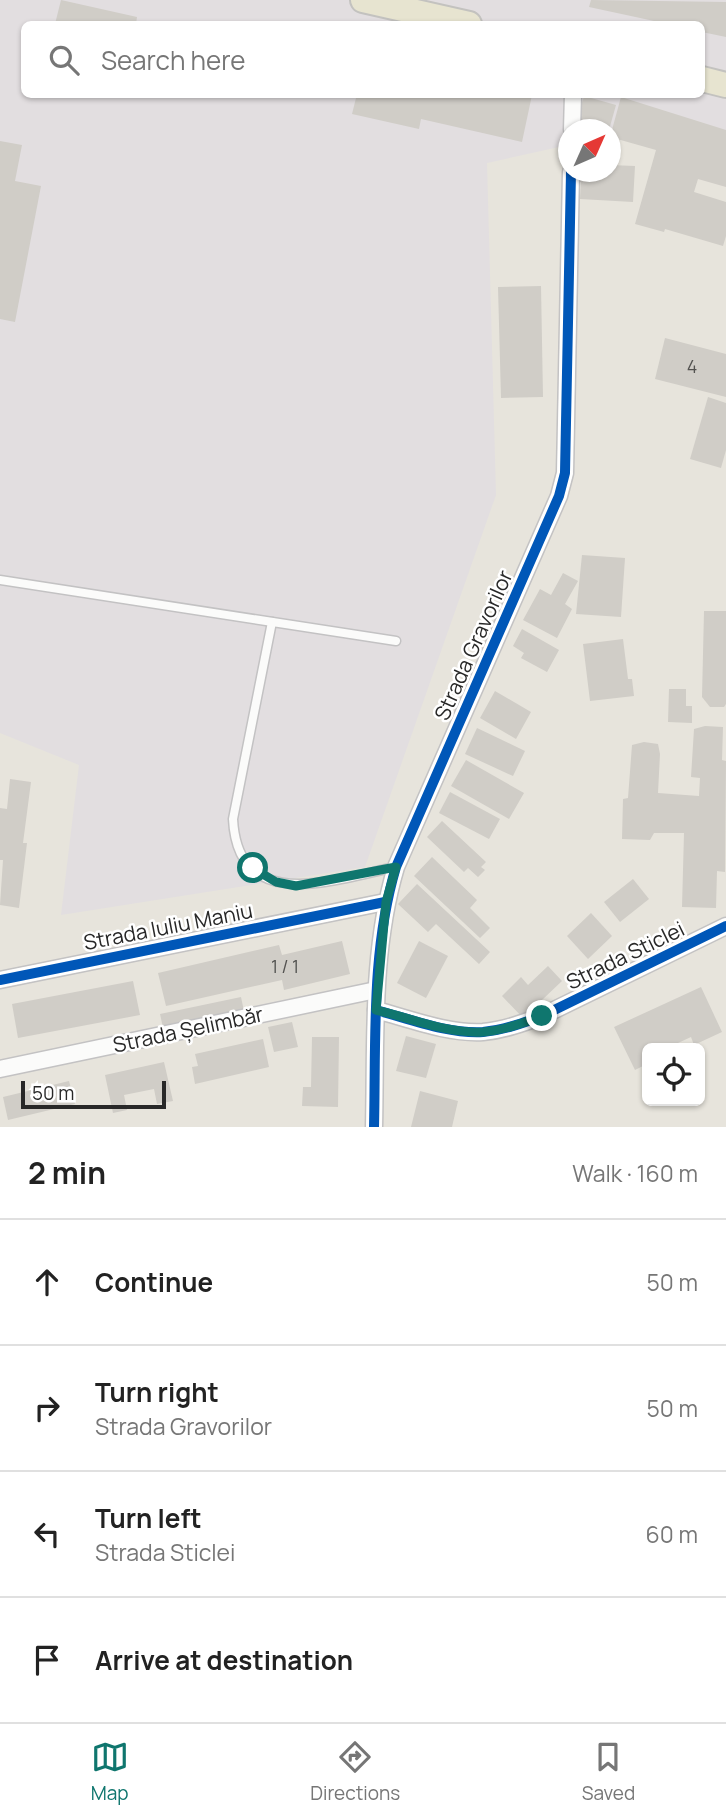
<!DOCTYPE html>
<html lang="en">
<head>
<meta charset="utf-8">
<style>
  :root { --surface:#fff; --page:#f6f6f6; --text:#222; --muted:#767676; --line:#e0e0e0; --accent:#0f766e }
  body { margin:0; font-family:Manrope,sans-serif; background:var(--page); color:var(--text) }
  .controls { position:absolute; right:21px; bottom:21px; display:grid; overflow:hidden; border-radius:10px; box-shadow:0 2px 5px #0004 }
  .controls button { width:63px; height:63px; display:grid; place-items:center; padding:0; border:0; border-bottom:2px solid var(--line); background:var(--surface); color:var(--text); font:35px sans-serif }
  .compass { position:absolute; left:558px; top:119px; width:63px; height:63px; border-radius:50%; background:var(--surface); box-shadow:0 2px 5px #0004; rotate:45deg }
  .scale { position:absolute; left:21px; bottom:18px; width:145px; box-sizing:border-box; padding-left:7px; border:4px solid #282828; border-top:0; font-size:19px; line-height:24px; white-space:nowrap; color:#282828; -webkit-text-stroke:5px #fff; paint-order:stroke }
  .stop { position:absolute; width:21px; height:21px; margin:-16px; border:5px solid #0f766e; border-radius:50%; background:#fff }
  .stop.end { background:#0f766e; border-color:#fff; box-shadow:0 2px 7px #0008 }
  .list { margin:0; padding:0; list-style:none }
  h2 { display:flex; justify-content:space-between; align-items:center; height:91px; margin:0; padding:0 28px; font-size:30px }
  h2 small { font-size:23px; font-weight:400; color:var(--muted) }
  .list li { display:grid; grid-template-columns:46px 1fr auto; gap:21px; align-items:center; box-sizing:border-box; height:126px; padding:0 28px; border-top:2px solid var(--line) }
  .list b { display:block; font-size:26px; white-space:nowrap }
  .list p { margin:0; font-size:23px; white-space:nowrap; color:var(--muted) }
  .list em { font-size:23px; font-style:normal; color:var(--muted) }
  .icon { flex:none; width:38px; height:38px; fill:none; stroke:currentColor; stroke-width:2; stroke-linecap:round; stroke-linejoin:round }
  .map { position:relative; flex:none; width:726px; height:1127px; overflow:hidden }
  .search { position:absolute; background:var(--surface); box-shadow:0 2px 5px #0004; left:21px; right:21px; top:21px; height:77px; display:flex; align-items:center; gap:18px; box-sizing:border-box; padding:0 24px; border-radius:10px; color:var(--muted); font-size:26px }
  .sheet { height:595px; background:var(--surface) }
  nav { display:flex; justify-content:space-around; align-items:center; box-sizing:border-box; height:98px; border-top:2px solid var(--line); background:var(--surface); font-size:19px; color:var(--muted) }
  nav a { display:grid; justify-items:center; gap:4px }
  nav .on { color:var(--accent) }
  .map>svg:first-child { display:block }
  .industrial { fill:#e2dee0; fill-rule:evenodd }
  .building { fill:#d0cdc7 }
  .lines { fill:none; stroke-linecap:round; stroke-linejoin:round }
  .service-casing { stroke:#c3c2c3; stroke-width:11 }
  .minor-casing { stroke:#c3c2c3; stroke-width:19 }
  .primary-casing { stroke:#c3c2bf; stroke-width:28 }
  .service { stroke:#fbfbfa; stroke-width:8 }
  .minor { stroke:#fbfbfa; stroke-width:16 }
  .primary { stroke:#e7e4d0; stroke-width:24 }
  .cycleway-casing { stroke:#fff; stroke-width:15 }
  .cycleway { stroke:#0057b8; stroke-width:10 }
  .route { stroke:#0f766e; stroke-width:9 }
  .labels { text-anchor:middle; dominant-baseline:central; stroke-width:5; stroke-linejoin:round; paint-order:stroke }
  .number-label { font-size:18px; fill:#535250 }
  .street-label { font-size:21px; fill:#282828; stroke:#fff }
</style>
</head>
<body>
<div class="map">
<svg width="726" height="1127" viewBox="0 0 726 1127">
  <rect width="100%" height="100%" fill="#e7e4dc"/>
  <path class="industrial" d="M 0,0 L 726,0 L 726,136 L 611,136 L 610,130 L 568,130 L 568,145 L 487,163 L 496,495 L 365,867 L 61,915 L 79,765 L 0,733 ZM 24,24 L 702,24 L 702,94 L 24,94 Z"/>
  <g class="building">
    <path d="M 61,0 L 137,17 L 136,24 L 55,24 Z"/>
    <path d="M 591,0 L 726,2 L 726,37 L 702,32 L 702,24 L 668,24 L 589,7 Z"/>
    <path d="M 357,94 L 529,94 L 532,95 L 522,142 L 421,119 L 419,129 L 352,114 Z"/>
    <path d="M 584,96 L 616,105 L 609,130 L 582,130 L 584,122 L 577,120 Z"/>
    <path d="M 621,97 L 726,130 L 726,187 L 698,179 L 694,192 L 726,202 L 726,236 L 723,246 L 665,229 L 664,232 L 635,224 L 656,150 L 610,137 Z"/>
    <path d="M 0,141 L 22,145 L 15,181 L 41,186 L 15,322 L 0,319 Z"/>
    <path d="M 610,165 L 635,166 L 633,202 L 580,199 L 581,182 L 574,182 L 574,172 L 610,172 Z"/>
    <path d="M 541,286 L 543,397 L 501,398 L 498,287 Z"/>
    <path d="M 665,338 L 726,354 L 726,397 L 655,379 Z"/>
    <path d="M 708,397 L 726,403 L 726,450 L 721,468 L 690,459 Z"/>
    <path d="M 582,555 L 625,558 L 621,617 L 576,614 Z"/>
    <path d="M 563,573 L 578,581 L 565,604 L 572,609 L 557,638 L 523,620 L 540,589 L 551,595 Z"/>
    <path d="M 704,611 L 726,611 L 726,704 L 724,707 L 710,707 L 702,697 Z"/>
    <path d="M 522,629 L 559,650 L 547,672 L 521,658 L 524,653 L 513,646 Z"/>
    <path d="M 623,639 L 628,679 L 632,679 L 634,696 L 590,701 L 583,644 Z"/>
    <path d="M 669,689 L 686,689 L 686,706 L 692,706 L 692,723 L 668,722 Z"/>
    <path d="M 495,691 L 531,712 L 516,739 L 480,718 Z"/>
    <path d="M 705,726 L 723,727 L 722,760 L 726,761 L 725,872 L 717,871 L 716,908 L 682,907 L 684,833 L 654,833 L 650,840 L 622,839 L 623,799 L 628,798 L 632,745 L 644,742 L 658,744 L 660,754 L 658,793 L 699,796 L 700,778 L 691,777 L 694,729 Z"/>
    <path d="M 477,728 L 525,751 L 513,776 L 465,754 Z"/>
    <path d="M 466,760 L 524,793 L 509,819 L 451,786 Z"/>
    <path d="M 10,779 L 31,782 L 23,843 L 27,843 L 19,908 L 0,905 L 3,860 L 0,860 L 0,808 L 7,809 Z"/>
    <path d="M 450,792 L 500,819 L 489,839 L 439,813 Z"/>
    <path d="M 442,821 L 486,862 L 481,867 L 485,870 L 478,877 L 468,868 L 464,872 L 427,837 Z"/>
    <path d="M 432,857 L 477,900 L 470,908 L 490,928 L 480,938 L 414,876 Z"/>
    <path d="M 633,879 L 649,899 L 620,922 L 604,902 Z"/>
    <path d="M 417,884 L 490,952 L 479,964 L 436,924 L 428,932 L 398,904 Z"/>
    <path d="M 591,913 L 612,936 L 588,959 L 567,936 Z"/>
    <path d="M 342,941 L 350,974 L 284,990 L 282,980 L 166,1006 L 158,973 L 279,945 L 282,955 Z"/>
    <path d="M 419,941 L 448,956 L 426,998 L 397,983 Z"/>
    <path d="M 548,966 L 562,981 L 523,1018 L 502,996 L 521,977 L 528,985 Z"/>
    <path d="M 133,981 L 140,1015 L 18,1038 L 12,1004 Z"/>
    <path d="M 701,987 L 722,1032 L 694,1045 L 691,1037 L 667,1048 L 647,1048 L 647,1064 L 635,1070 L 614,1027 Z"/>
    <path d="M 241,997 L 245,1016 L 164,1032 L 160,1014 Z"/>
    <path d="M 292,1022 L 298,1047 L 274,1052 L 268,1027 Z"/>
    <path d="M 406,1036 L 436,1044 L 426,1078 L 396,1071 Z"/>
    <path d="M 312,1037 L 339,1037 L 338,1107 L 302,1106 L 303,1087 L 311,1087 Z"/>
    <path d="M 263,1039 L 269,1067 L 195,1084 L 192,1067 L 198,1066 L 195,1054 Z"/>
    <path d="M 164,1062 L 173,1101 L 157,1104 L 154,1089 L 124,1095 L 127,1110 L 113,1113 L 105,1075 Z"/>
    <path d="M 69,1081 L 75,1104 L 8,1120 L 3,1097 Z"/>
    <path d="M 420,1091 L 458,1101 L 452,1127 L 411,1127 Z"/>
  </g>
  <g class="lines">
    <defs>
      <g id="service">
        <path d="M 0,580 L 396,641"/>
        <path d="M 272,622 L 233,819 C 238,916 336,879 396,867"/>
      </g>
      <g id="minor">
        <path d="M 572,130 L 573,94"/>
        <path d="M 0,980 L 385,902"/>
        <path d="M 376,1010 C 410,1019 448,1034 483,1032 C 504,1030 523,1023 542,1016 L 726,926"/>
        <path d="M 0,1069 L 376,990"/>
        <path d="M 374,1127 C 376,1040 371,951 396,867 L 559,496 L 565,473 L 571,172"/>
      </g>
      <g id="primary">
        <path d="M 363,0 L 469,24"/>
        <path d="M 702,79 L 726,85"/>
      </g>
    </defs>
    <use href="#service" class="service-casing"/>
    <use href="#minor" class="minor-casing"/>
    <use href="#primary" class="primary-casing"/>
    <use href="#service" class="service"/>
    <use href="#minor" class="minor"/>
    <use href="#primary" class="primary"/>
    <defs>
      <g id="cycleway">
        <path d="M 0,980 L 385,902"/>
        <path d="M 376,1010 C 410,1019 448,1034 483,1032 C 504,1030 523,1023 542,1016 L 726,926"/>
        <path d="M 374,1127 C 376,1040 371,951 396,867 L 559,496 L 565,473 L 571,172"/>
      </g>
    </defs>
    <use href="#cycleway" class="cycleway-casing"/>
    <use href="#cycleway" class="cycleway"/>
  </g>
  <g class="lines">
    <path class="route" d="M 253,868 L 276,882 L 296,886 L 396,867 L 386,902 L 376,1010 C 410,1018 448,1034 483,1032 C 504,1030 523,1023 542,1016"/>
  </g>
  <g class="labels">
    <g class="number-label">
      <text x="692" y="366">4</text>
      <text x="285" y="966">1 / 1</text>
    </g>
    <g class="street-label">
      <text transform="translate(473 645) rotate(-66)">Strada Gravorilor</text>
      <text transform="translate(168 926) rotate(-11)">Strada Iuliu Maniu</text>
      <text transform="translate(625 955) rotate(-26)">Strada Sticlei</text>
      <text transform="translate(188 1029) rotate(-12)">Strada Șelimbăr</text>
    </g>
  </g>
</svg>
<div class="controls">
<button><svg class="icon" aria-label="locate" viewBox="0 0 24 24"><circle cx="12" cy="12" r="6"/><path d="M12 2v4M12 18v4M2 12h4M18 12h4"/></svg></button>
</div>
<svg class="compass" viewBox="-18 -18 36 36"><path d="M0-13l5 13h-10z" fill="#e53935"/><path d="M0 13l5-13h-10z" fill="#767676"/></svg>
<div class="scale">50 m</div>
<div class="stop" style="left:253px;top:868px"></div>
<div class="stop end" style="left:542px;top:1016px"></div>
<div class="search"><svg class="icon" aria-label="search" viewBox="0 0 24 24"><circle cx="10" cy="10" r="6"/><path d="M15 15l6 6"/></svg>Search here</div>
</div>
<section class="sheet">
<h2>2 min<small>Walk · 160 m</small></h2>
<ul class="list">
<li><svg class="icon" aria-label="ahead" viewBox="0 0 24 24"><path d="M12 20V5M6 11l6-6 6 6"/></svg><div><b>Continue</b></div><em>50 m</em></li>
<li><svg class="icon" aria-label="right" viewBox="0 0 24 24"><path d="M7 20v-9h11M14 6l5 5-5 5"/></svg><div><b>Turn right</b><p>Strada Gravorilor</p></div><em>50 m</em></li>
<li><svg class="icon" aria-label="left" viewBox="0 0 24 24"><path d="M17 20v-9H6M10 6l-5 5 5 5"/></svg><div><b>Turn left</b><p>Strada Sticlei</p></div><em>60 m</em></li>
<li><svg class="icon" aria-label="arrive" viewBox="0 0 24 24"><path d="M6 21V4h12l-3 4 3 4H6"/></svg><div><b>Arrive at destination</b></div></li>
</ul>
</section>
<nav>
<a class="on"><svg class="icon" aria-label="map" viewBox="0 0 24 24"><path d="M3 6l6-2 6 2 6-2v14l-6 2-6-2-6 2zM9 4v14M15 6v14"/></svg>Map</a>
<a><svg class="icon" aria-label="directions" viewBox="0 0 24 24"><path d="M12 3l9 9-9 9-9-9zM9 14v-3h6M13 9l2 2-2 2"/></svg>Directions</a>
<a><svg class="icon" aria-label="saved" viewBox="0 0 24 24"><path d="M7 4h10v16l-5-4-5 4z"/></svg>Saved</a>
</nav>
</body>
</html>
